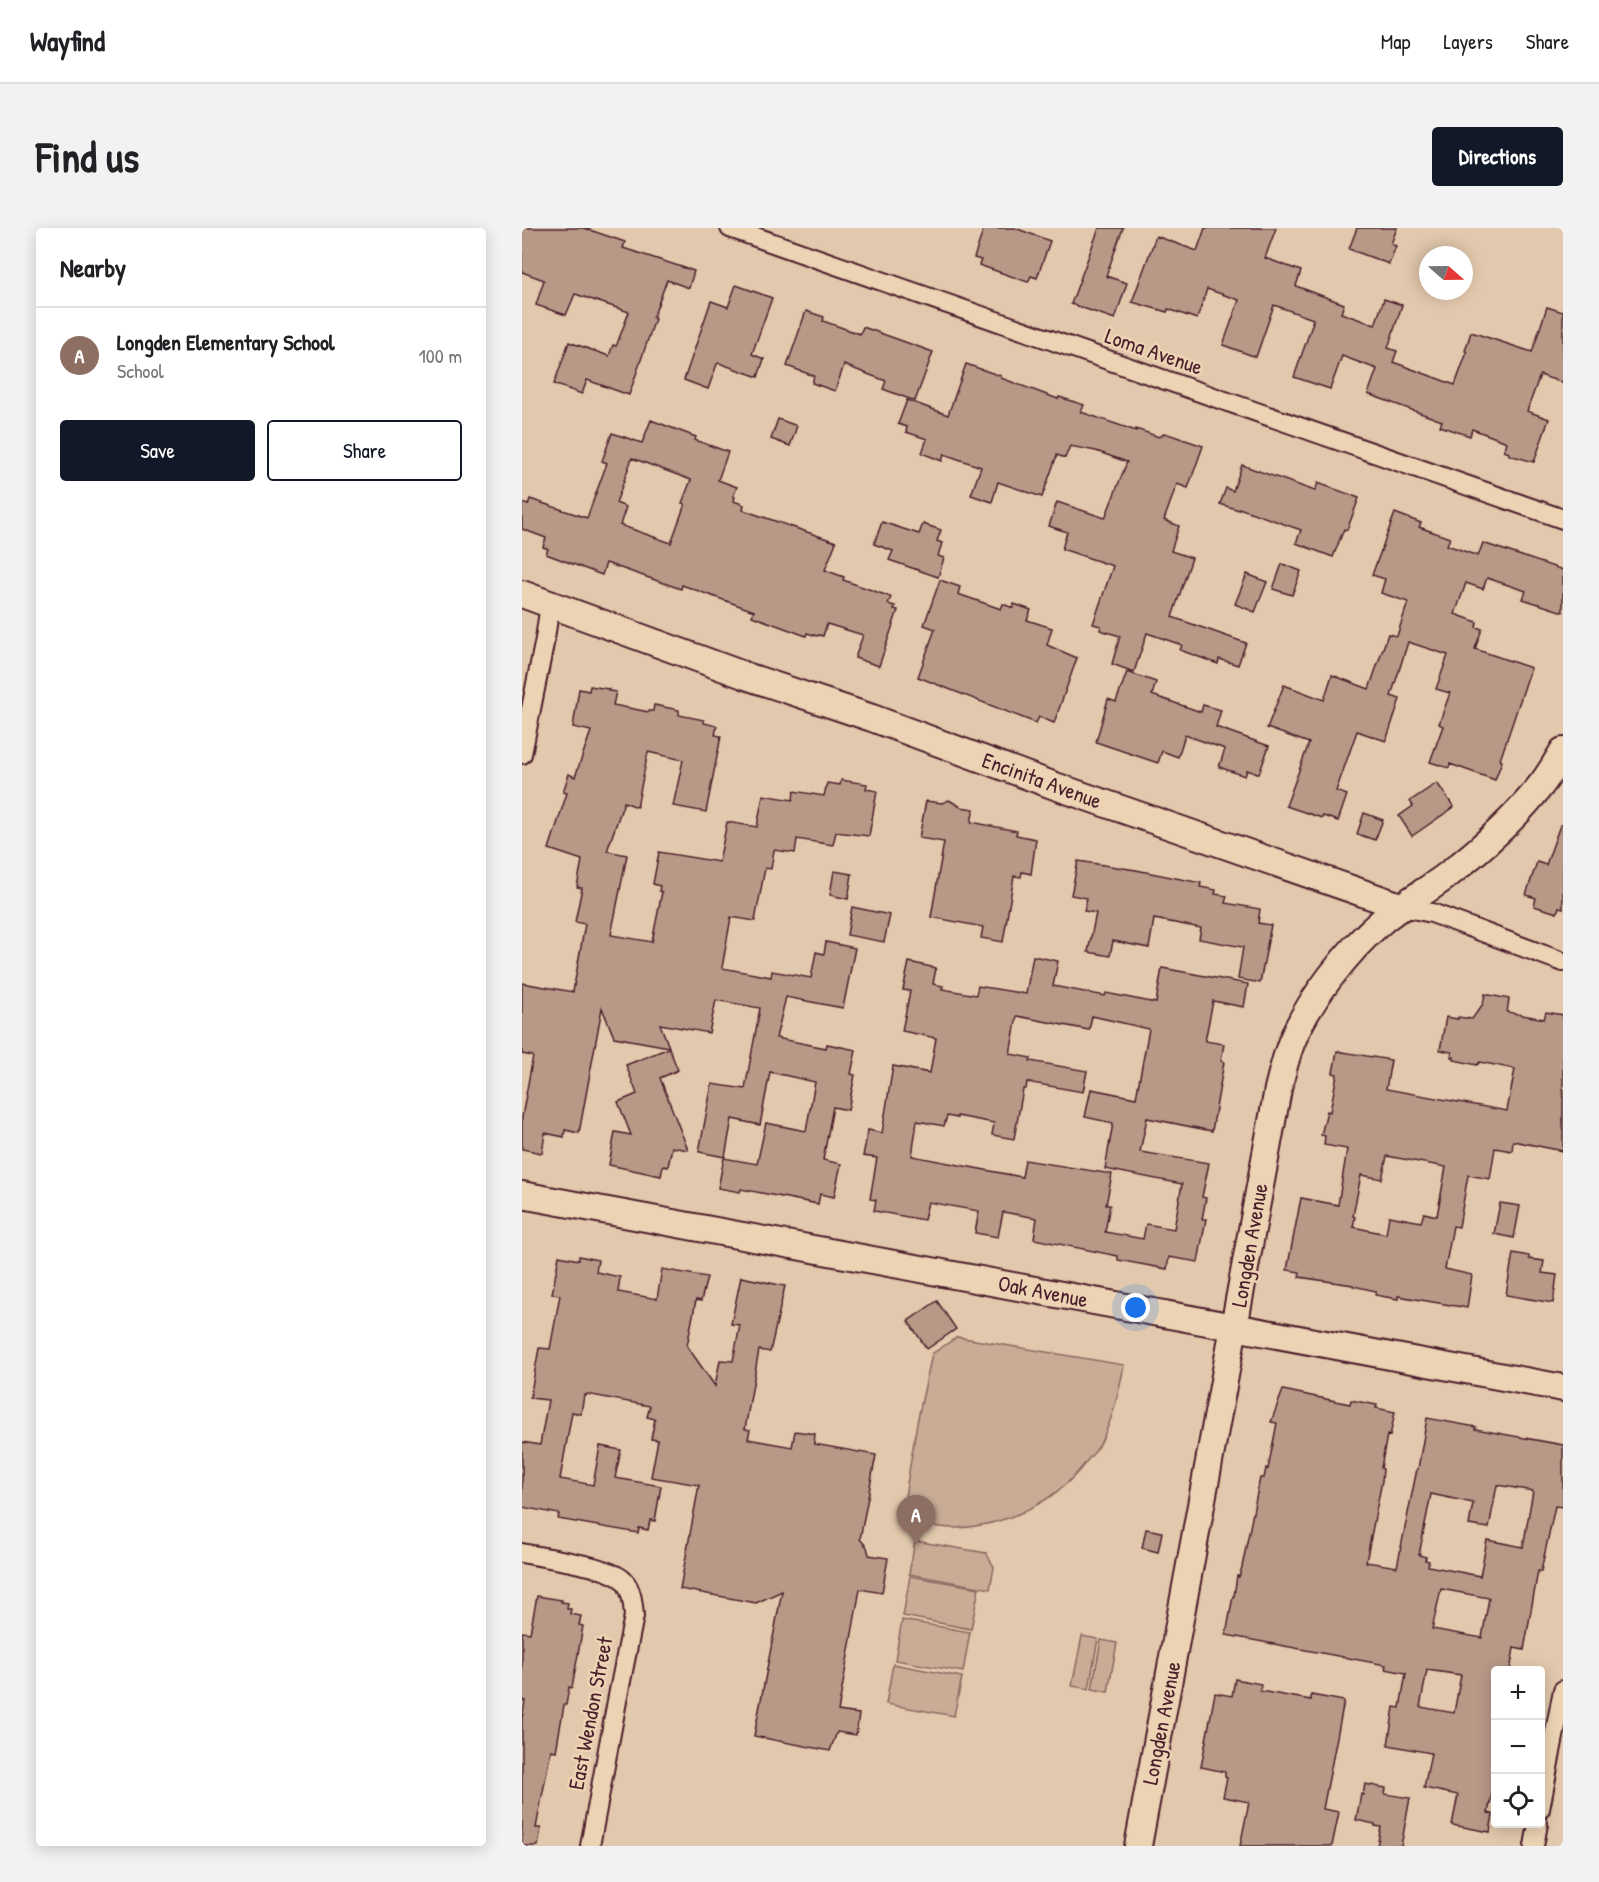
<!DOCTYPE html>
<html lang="en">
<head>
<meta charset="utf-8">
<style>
  :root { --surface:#fff; --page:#f2f2f2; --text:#202124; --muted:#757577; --line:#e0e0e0; --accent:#111827 }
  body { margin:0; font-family:"Patrick Hand",sans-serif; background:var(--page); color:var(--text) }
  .controls { position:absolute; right:18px; bottom:18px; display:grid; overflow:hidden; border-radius:6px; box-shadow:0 3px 15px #0003 }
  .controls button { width:54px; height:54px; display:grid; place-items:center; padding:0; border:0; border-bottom:2px solid var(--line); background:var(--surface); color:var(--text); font:30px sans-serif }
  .compass { position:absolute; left:897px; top:18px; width:54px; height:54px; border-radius:50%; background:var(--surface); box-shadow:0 3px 15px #0003; rotate:110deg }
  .you { position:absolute; left:614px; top:1080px; width:21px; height:21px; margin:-15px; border:4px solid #fff; border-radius:50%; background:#1a73e8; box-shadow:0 0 0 9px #1a73e833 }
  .badge { display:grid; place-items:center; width:39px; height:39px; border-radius:50%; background:var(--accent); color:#fff; font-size:20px; font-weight:700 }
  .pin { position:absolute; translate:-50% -50px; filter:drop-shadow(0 2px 3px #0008) }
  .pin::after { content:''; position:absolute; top:32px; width:21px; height:18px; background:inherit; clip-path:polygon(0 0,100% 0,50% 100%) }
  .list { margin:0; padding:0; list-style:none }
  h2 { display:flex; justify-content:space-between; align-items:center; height:78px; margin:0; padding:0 24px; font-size:26px }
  h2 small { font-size:20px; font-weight:400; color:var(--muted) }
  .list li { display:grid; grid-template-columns:39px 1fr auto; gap:18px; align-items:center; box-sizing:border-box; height:96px; padding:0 24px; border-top:2px solid var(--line) }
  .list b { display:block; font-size:22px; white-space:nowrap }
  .list p { margin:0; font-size:20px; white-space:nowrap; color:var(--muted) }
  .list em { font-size:20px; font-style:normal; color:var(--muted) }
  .actions { display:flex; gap:12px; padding:18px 24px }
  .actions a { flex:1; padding:14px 0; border:2px solid var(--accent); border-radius:6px; text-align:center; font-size:21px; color:var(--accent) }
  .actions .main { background:var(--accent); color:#fff }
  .icon { flex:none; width:33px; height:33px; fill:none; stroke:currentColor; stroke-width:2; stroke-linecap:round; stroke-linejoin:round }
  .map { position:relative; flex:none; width:1041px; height:1618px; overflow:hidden; border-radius:6px }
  header { display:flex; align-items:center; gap:36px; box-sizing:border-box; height:84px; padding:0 30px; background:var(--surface); border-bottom:2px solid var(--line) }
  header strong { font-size:28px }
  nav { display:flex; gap:33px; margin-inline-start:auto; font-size:21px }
  .intro { display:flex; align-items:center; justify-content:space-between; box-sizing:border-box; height:144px; padding:0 36px }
  h1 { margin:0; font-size:42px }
  .button { padding:15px 27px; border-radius:6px; background:var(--accent); color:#fff; font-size:21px; font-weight:700 }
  main { display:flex; gap:36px; padding:0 36px }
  aside { flex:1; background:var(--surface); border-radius:6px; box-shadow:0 3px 15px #0003 }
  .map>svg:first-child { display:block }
  .green { fill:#c9ac96; stroke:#8a6660; stroke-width:1.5 }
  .building { fill:#b89988; stroke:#4a1f2b; stroke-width:1.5; fill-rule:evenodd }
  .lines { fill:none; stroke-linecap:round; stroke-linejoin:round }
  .street-casing { stroke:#4a1f2b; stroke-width:22 }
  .secondary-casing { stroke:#4a1f2b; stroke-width:30 }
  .street { stroke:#ecd3b4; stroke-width:18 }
  .secondary { stroke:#ecd3b4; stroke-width:26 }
  .labels { text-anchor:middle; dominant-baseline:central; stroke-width:5; stroke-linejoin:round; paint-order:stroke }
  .street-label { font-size:22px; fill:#4a1f2b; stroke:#ecd3b4 }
</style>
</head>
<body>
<header>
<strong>Wayfind</strong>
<nav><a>Map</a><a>Layers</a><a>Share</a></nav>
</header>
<div class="intro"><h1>Find us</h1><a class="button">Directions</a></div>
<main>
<aside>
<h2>Nearby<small></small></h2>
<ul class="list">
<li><span class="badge" style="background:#8d6e63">A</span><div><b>Longden Elementary School</b><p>School</p></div><em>100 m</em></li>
</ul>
<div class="actions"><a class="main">Save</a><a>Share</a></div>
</aside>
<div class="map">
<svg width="1041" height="1618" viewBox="0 0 1041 1618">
  <rect width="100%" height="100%" fill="#e2c8ac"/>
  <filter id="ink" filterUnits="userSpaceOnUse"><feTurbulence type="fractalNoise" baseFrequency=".0167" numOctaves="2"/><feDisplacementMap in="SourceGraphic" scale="12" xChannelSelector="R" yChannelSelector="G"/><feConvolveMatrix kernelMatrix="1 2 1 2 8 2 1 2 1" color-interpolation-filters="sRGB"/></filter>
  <g filter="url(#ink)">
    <g class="green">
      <path d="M 435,1109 L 602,1137 C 597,1164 591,1191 578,1216 C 575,1222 569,1228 564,1234 C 534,1274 484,1298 434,1300 C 416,1300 397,1296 379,1293 L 395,1195 L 410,1126 Z"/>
      <path d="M 393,1313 L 464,1325 L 472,1339 L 468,1361 L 387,1346 Z"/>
      <path d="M 388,1348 L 457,1360 L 449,1401 L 381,1388 Z"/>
      <path d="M 380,1392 L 448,1404 L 441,1444 L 373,1432 Z"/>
      <path d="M 560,1408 L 576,1411 L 567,1461 L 550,1458 Z"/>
      <path d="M 579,1412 L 595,1415 L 586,1464 L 570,1461 Z"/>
      <path d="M 371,1436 L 440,1449 L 432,1488 L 364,1476 Z"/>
    </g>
    <g class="building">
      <path d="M 0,0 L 62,0 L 103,14 L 101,20 L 172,43 L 167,60 L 145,52 L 131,90 L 133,91 L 107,167 L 65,152 L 60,166 L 32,156 L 47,114 L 87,128 L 91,117 L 94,118 L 95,116 L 107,84 L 53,66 L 44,87 L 14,77 L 22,52 L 0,44 Z"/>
      <path d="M 462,0 L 493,0 L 528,13 L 515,50 L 509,48 L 506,54 L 457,37 L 459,32 L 452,30 Z"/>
      <path d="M 577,0 L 601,0 L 584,48 L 605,55 L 593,91 L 549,76 Z"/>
      <path d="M 683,0 L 754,0 L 743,30 L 779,43 L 774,58 L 822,76 L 819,85 L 853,97 L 862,71 L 880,77 L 866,120 L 875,123 L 871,134 L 933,157 L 945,124 L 943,123 L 949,104 L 1010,124 L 1025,79 L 1041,84 L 1041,155 L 1018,147 L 1005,183 L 1027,191 L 1012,234 L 987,227 L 987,225 L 982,223 L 985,214 L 950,201 L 948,208 L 918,198 L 920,193 L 846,166 L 855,141 L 820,128 L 808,161 L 772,149 L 791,94 L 790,94 L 791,91 L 752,77 L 734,129 L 701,117 L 717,72 L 685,61 L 675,91 L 646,81 L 645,84 L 610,74 L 634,8 L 675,23 Z"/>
      <path d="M 835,0 L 875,0 L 869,16 L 874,18 L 867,36 L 827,21 Z"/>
      <path d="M 214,57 L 250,70 L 230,126 L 242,131 L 236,149 L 197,135 L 195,136 L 186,161 L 162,152 L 189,73 L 206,79 Z"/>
      <path d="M 284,83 L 302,89 L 301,93 L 338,106 L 341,99 L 411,124 L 393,173 L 361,161 L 364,153 L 322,137 L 313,163 L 290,155 L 292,148 L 265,138 Z"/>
      <path d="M 444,136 L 479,148 L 479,150 L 536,171 L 537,169 L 562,177 L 559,184 L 614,203 L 614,201 L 637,209 L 643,205 L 681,218 L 666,260 L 655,256 L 642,292 L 657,298 L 649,323 L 670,330 L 650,389 L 724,415 L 716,437 L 697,431 L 696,436 L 658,422 L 660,417 L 625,405 L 612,444 L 590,436 L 598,408 L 578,402 L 579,398 L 571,396 L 591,338 L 540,321 L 545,304 L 527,298 L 535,274 L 583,290 L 605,234 L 574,223 L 548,218 L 543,230 L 535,227 L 520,269 L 476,254 L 470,274 L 449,267 L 459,239 L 422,226 L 420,233 L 400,225 L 405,211 L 384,204 L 385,199 L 376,196 L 385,172 L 426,187 Z"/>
      <path d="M 256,191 L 275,198 L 268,218 L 249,211 Z"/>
      <path d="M 129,192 L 174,209 L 173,212 L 206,224 L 196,252 L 215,259 L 211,269 L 213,269 L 212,273 L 222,277 L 221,282 L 314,314 L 303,342 L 322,349 L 321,352 L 369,369 L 366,376 L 373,378 L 372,381 L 376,382 L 357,438 L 333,430 L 341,407 L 305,396 L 301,408 L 297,407 L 295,408 L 285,405 L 284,408 L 230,388 L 232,383 L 160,357 L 159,361 L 84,335 L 80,347 L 24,326 L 26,321 L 21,319 L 24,310 L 0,301 L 0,275 L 6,277 L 8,271 L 65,290 L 85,235 L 80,233 L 90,205 L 120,215 ZM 110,230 L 169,252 L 160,275 L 163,276 L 149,315 L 98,297 L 104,279 L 94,275 Z"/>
      <path d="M 720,237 L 793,263 L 796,255 L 837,270 L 825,302 L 822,301 L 811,329 L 774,315 L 779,302 L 717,280 L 717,282 L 698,276 L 704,260 L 711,263 Z"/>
      <path d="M 873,285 L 899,295 L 897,299 L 928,310 L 925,317 L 956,328 L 961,315 L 1041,342 L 1041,384 L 1001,371 L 1004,363 L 965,350 L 961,361 L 944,355 L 933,386 L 955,394 L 954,399 L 960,401 L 953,421 L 1009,440 L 978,532 L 980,533 L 973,552 L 928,536 L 927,540 L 908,534 L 921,498 L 917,496 L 928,465 L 914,461 L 926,427 L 886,414 L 869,468 L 878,471 L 864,513 L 835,503 L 814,563 L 825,567 L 816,593 L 801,588 L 800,590 L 764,578 L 787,515 L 745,500 L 762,457 L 802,472 L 810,447 L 847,461 L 866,406 L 875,408 L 886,374 L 859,365 L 863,351 L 850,347 Z"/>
      <path d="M 360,294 L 397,306 L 401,296 L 419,302 L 415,313 L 420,315 L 416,328 L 422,330 L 416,349 L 367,332 L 371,323 L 352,316 Z"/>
      <path d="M 760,336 L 779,343 L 770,367 L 751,361 Z"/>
      <path d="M 725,346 L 745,354 L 733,384 L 713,376 Z"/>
      <path d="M 418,352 L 438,359 L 436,366 L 479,381 L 481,376 L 491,380 L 492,376 L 509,382 L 505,392 L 530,400 L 525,417 L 555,430 L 532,495 L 517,489 L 514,495 L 396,449 L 413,401 L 402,397 Z"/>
      <path d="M 605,444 L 634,454 L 630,467 L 679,484 L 681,477 L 699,482 L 694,499 L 747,518 L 737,546 L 725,542 L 723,548 L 697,539 L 703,521 L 663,507 L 656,529 L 640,523 L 636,535 L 574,514 L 586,471 L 594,474 Z"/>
      <path d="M 68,458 L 87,461 L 86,463 L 94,464 L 91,477 L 127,484 L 127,483 L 131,483 L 132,477 L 157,482 L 157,487 L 182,492 L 182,495 L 195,498 L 193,507 L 199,508 L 184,584 L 151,578 L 161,532 L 126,524 L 115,579 L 102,574 L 85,623 L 105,627 L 89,707 L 130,714 L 140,664 L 137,663 L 138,658 L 131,656 L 137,624 L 197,634 L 205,594 L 235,599 L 241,567 L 271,572 L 272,563 L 302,568 L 305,555 L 318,557 L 319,552 L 345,556 L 344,561 L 355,563 L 347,608 L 314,604 L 311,617 L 275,611 L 273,625 L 252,622 L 249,641 L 243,640 L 233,693 L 209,689 L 200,740 L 249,749 L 250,743 L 289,750 L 294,724 L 302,726 L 304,714 L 333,720 L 321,780 L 264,769 L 254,810 L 304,820 L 305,816 L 334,822 L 329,846 L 333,847 L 326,882 L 311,879 L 301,932 L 319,936 L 312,969 L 298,966 L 296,976 L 219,961 L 218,964 L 196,960 L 202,930 L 235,936 L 244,895 L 284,903 L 293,854 L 248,844 L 238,897 L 210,891 L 203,929 L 177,924 L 190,856 L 223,861 L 238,780 L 194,772 L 187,805 L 138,796 L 147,819 L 92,809 L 80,780 L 57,905 L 43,902 L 42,909 L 23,905 L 20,925 L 0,921 L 0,889 L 11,828 L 0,826 L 0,755 L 51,764 L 63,696 L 53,694 L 60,660 L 55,659 L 60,632 L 27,621 L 45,565 L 41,564 L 47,546 L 53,549 L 69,503 L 51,499 L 57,461 L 67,463 Z"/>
      <path d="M 915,555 L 932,579 L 890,608 L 877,588 L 891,578 L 888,573 Z"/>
      <path d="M 427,572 L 439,579 L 452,581 L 449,594 L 495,603 L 494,607 L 514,611 L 509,646 L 500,644 L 499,649 L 492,648 L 481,714 L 459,710 L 461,699 L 409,689 L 422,614 L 397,610 L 404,573 L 420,575 Z"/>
      <path d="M 842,585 L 861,592 L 853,612 L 835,606 Z"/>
      <path d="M 1038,597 L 1041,597 L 1041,680 L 1037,679 L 1035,685 L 1012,678 L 1014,670 L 1004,667 L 1015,634 L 1024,637 Z"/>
      <path d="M 556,633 L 614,642 L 679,655 L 678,659 L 694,662 L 693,666 L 705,668 L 703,675 L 738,681 L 736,695 L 749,697 L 738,755 L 716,751 L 721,719 L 677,711 L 679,700 L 632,691 L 627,720 L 591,713 L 588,728 L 566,724 L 574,685 L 562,683 L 565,670 L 549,667 Z"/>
      <path d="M 312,643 L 330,646 L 326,671 L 308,667 Z"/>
      <path d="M 330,679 L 368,687 L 362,714 L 325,707 Z"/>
      <path d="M 511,728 L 536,733 L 531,758 L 583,768 L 584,765 L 634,775 L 640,740 L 726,756 L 722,779 L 691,773 L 683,813 L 702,816 L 699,833 L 702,834 L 690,903 L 625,890 L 618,924 L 687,935 L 680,969 L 684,970 L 680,991 L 684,991 L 676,1034 L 647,1029 L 645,1041 L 596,1032 L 596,1028 L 512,1011 L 515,990 L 481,984 L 476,1009 L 453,1005 L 457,983 L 406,974 L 402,992 L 352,983 L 354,972 L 348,971 L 355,930 L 341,928 L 346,902 L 360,905 L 371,838 L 408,845 L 414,810 L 380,803 L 388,763 L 381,762 L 387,734 L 414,740 L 411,756 L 421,758 L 420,761 L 454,767 L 456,758 L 504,766 ZM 495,788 L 567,802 L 570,788 L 627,801 L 614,870 L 569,861 L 563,889 L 591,895 L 583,941 L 660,956 L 652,1001 L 624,996 L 621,1011 L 583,1004 L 588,977 L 584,977 L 590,946 L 503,932 L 500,949 L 390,928 L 395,893 L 422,898 L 425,888 L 435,890 L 435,888 L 472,895 L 470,907 L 492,911 L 501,861 L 504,861 L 505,854 L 561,864 L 565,843 L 508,833 L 509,830 L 488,826 Z"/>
      <path d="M 963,766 L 987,771 L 985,784 L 1022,791 L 1024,784 L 1041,787 L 1041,923 L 991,913 L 990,923 L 973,920 L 968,951 L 946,947 L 937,999 L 931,998 L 923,1041 L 950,1047 L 945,1080 L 876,1068 L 876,1071 L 853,1067 L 854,1063 L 831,1058 L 831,1057 L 777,1049 L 778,1044 L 765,1042 L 779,970 L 816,977 L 825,921 L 802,917 L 803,908 L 799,907 L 805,883 L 808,884 L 815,846 L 811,845 L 815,823 L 869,832 L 864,861 L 985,883 L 993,841 L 958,834 L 955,837 L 932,832 L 932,829 L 929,829 L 930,824 L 918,822 L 924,789 L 936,791 L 936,789 L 950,791 L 961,776 ZM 865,928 L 924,939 L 915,988 L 902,985 L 899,994 L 867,988 L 864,1006 L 831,999 L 833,989 L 831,988 L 839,947 L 860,951 Z"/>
      <path d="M 147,820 L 156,842 L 138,850 L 166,922 L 150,919 L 146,939 L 141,938 L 139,948 L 87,937 L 93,904 L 109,907 L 96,874 L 115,866 L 104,837 Z"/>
      <path d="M 978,975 L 998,978 L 992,1010 L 972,1006 Z"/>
      <path d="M 991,1025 L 1007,1028 L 1007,1031 L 1022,1033 L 1020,1045 L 1035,1047 L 1031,1075 L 984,1067 Z"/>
      <path d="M 37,1028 L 57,1032 L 57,1028 L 76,1032 L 74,1044 L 98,1049 L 96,1064 L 135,1071 L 140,1041 L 185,1049 L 179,1073 L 174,1072 L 165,1118 L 193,1158 L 198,1132 L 211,1133 L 218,1097 L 209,1096 L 219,1049 L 263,1058 L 248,1124 L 237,1122 L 223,1201 L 228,1202 L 226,1211 L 270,1219 L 273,1203 L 293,1206 L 292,1216 L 354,1227 L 338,1311 L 345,1319 L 347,1327 L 366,1330 L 360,1365 L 338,1361 L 316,1483 L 337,1486 L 334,1507 L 315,1504 L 308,1523 L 232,1508 L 260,1363 L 234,1375 L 158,1361 L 177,1257 L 129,1249 L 136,1212 L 129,1211 L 133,1191 L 125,1189 L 128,1178 L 65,1166 L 64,1168 L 62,1167 L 59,1186 L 50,1184 L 38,1251 L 71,1257 L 78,1218 L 99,1222 L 93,1250 L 139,1258 L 133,1293 L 128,1292 L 126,1302 L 117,1300 L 116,1305 L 36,1291 L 37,1286 L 0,1279 L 0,1214 L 18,1217 L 26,1172 L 8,1170 L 17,1120 L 28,1121 L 38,1067 L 30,1066 Z"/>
      <path d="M 415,1073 L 434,1101 L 405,1121 L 386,1093 Z"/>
      <path d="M 761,1162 L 828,1176 L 829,1172 L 855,1177 L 854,1180 L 873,1184 L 868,1208 L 865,1207 L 859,1240 L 861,1241 L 860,1253 L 844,1334 L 875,1339 L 895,1241 L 896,1241 L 905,1190 L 954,1199 L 953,1201 L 1041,1217 L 1041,1279 L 1033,1278 L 1019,1343 L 1016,1343 L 1002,1422 L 992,1420 L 988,1443 L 974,1443 L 974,1546 L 966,1585 L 971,1586 L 968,1604 L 930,1597 L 936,1567 L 902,1560 L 909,1525 L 866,1517 L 872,1479 L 878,1480 L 884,1445 L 863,1441 L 864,1437 L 704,1407 L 711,1368 L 712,1368 L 715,1348 L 717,1349 L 720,1339 L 738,1250 L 742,1250 L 744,1240 L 746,1241 L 755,1195 L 749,1194 ZM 975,1257 L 1011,1263 L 1001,1319 L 965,1312 L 958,1348 L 906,1338 L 907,1333 L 903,1332 L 904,1329 L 897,1327 L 909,1266 L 951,1275 L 947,1297 L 967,1300 ZM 919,1361 L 967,1370 L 960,1410 L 910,1401 ZM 905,1442 L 939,1447 L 932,1485 L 898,1479 Z"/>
      <path d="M 624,1301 L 640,1304 L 636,1324 L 620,1320 Z"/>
      <path d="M 15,1368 L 40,1372 L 39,1374 L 46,1375 L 45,1381 L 49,1381 L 48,1386 L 59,1388 L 57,1397 L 61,1398 L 50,1460 L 47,1459 L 44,1477 L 42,1477 L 34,1523 L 29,1522 L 14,1600 L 19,1600 L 16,1618 L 0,1618 L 0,1491 L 3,1473 L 0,1472 L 0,1404 L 8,1405 Z"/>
      <path d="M 713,1451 L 739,1456 L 738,1463 L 789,1472 L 789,1467 L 822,1473 L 801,1581 L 817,1584 L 810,1618 L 718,1618 L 727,1574 L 701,1569 L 705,1550 L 703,1549 L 703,1544 L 679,1539 L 693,1465 L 710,1468 Z"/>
      <path d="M 843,1556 L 864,1560 L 863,1566 L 888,1570 L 879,1618 L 855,1618 L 859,1599 L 853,1598 L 853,1596 L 834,1592 L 839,1566 L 841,1567 Z"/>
    </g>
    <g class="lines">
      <defs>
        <g id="street">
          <path d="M 208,0 L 1041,291"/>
          <path d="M 0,526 L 23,411 L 28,376"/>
          <path d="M 881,679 L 910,685 L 1041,734"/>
          <path d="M 0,1325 C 23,1330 85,1337 101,1352 C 110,1361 111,1376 112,1388 L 95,1473 L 68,1618"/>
          <path d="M 1018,1581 L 1041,1462"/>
          <path d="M 1012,1618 L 1016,1596"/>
        </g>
        <g id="secondary">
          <path d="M 0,366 L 227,449 L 350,490 L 533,558 L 881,679"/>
          <path d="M 0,967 L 1041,1160"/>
          <path d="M 616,1618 L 756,861 C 760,845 764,828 770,813 C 786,773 827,721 860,693 C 879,677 903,664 923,649 C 958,622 992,592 1019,557 C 1027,547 1034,535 1041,523"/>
        </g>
      </defs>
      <use href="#street" class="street-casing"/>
      <use href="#secondary" class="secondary-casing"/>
      <use href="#street" class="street"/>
      <use href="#secondary" class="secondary"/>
    </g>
  </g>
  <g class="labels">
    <g class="street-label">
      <text transform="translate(632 123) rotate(19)">Loma Avenue</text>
      <text transform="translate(520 552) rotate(20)">Encinita Avenue</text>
      <text transform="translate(727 1017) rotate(-80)">Longden Avenue</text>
      <text transform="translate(521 1063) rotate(11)">Oak Avenue</text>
      <text transform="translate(68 1485) rotate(-79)">East Wendon Street</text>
      <text transform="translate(639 1495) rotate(-79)">Longden Avenue</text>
    </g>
  </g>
</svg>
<div class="controls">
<button>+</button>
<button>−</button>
<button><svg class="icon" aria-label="locate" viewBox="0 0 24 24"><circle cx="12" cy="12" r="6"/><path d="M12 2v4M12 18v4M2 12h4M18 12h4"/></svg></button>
</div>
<svg class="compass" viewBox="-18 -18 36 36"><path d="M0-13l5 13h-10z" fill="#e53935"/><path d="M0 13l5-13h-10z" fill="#757577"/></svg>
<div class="you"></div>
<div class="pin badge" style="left:394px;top:1317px;background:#8d6e63">A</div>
</div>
</main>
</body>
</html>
